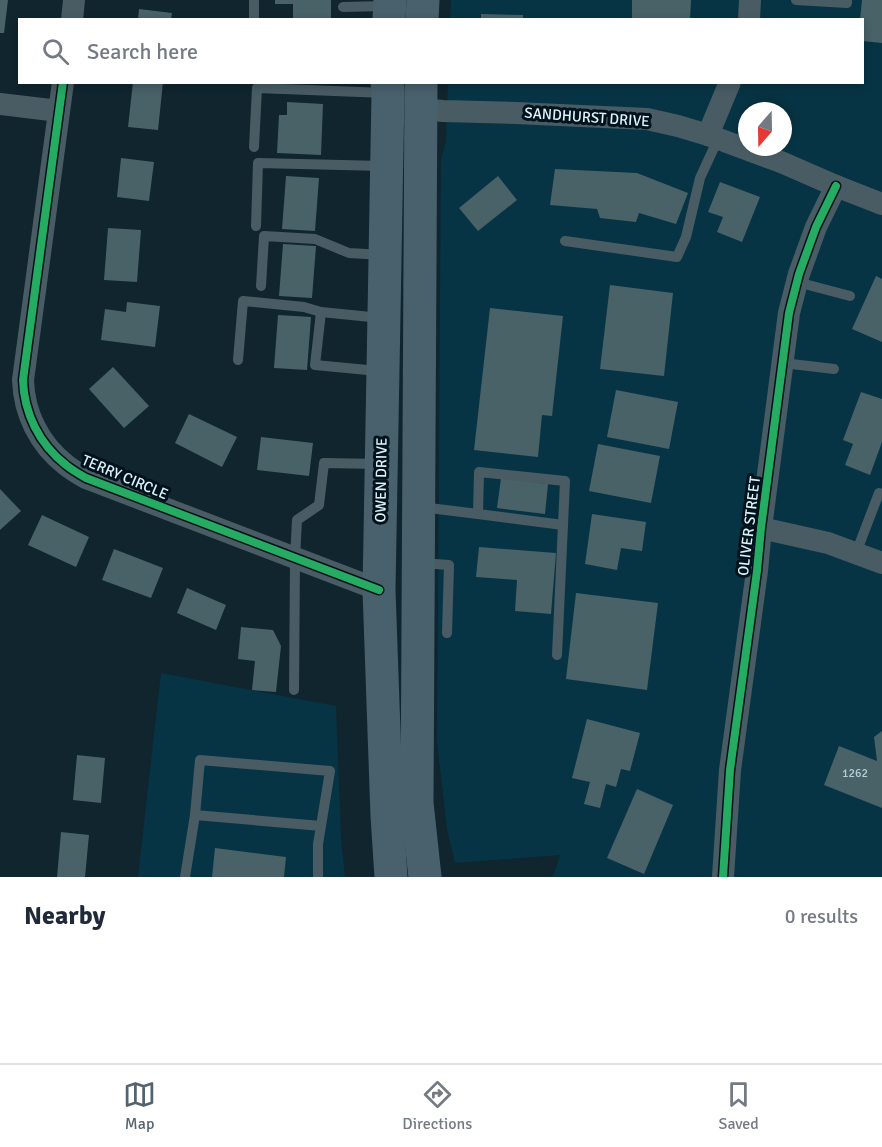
<!DOCTYPE html>
<html lang="en">
<head>
<meta charset="utf-8">
<style>
  :root { --surface:#fff; --page:#f2f2f3; --text:#1f2937; --muted:#747a83; --line:#e0e1e3; --accent:#55636f }
  body { margin:0; font-family:Signika,sans-serif; background:var(--page); color:var(--text) }
  .compass { position:absolute; left:738px; top:102px; width:54px; height:54px; border-radius:50%; background:var(--surface); box-shadow:0 3px 9px #0003; rotate:200deg }
  .list { margin:0; padding:0; list-style:none }
  h2 { display:flex; justify-content:space-between; align-items:center; height:78px; margin:0; padding:0 24px; font-size:26px }
  h2 small { font-size:20px; font-weight:400; color:var(--muted) }
  .icon { flex:none; width:33px; height:33px; fill:none; stroke:currentColor; stroke-width:2; stroke-linecap:round; stroke-linejoin:round }
  .map { position:relative; flex:none; width:882px; height:877px; overflow:hidden }
  .search { position:absolute; background:var(--surface); box-shadow:0 3px 9px #0003; left:18px; right:18px; top:18px; height:66px; display:flex; align-items:center; gap:15px; box-sizing:border-box; padding:0 21px; border-radius:0px; color:var(--muted); font-size:22px }
  .sheet { height:186px; background:var(--surface) }
  nav { display:flex; justify-content:space-around; align-items:center; box-sizing:border-box; height:84px; border-top:2px solid var(--line); background:var(--surface); font-size:16px; color:var(--muted) }
  nav a { display:grid; justify-items:center; gap:3px }
  nav .on { color:var(--accent) }
  .map>svg:first-child { display:block }
  .built { fill:#073444; fill-rule:evenodd }
  .building { fill:#486268 }
  .lines { fill:none; stroke-linecap:round; stroke-linejoin:round }
  .lane { stroke:#495c64; stroke-width:10 }
  .street { stroke:#495c64; stroke-width:22 }
  .highway { stroke:#48616c; stroke-width:33 }
  .cycleway-casing { stroke:#00131c; stroke-width:11 }
  .cycleway { stroke:#26ab63; stroke-width:8 }
  .labels { text-anchor:middle; dominant-baseline:central; stroke-width:6; stroke-linejoin:round; paint-order:stroke }
  .number-label { font-size:12px; fill:#b8ced7 }
  .street-label { font-size:15px; fill:#def2fc; stroke:#00131c }
</style>
</head>
<body>
<div class="map">
<svg width="882" height="877" viewBox="0 0 882 877">
  <rect width="100%" height="100%" fill="#10252e"/>
  <g class="built">
    <path d="M 451,0 L 882,0 L 882,877 L 553,877 L 560,855 L 455,863 L 447,829 L 437,741 L 441,159 L 446,141 L 448,83 L 862,82 L 862,20 L 450,20 ZM 747,111 L 783,111 L 783,147 L 747,147 Z"/>
    <path d="M 161,673 L 336,706 L 341,839 L 345,877 L 138,877 Z"/>
  </g>
  <g class="building">
    <path d="M 0,0 L 8,0 L 4,33 L 0,33 Z"/>
    <path d="M 275,0 L 331,0 L 331,20 L 293,20 L 293,4 L 275,4 Z"/>
    <path d="M 632,0 L 691,0 L 690,20 L 632,20 Z"/>
    <path d="M 862,0 L 882,0 L 882,43 L 862,41 L 862,20 L 860,20 Z"/>
    <path d="M 139,9 L 172,13 L 171,20 L 138,20 Z"/>
    <path d="M 481,14 L 523,15 L 523,20 L 481,20 Z"/>
    <path d="M 133,82 L 163,82 L 158,130 L 128,127 Z"/>
    <path d="M 287,102 L 323,104 L 321,155 L 277,153 L 279,115 L 287,115 Z"/>
    <path d="M 121,158 L 154,162 L 149,201 L 117,197 Z"/>
    <path d="M 555,169 L 637,173 L 688,193 L 676,224 L 639,213 L 636,222 L 600,218 L 597,209 L 550,205 Z"/>
    <path d="M 286,176 L 319,178 L 315,231 L 282,229 Z"/>
    <path d="M 498,176 L 517,200 L 478,231 L 459,208 Z"/>
    <path d="M 720,182 L 760,197 L 742,242 L 717,232 L 723,217 L 708,212 Z"/>
    <path d="M 108,228 L 141,230 L 137,282 L 104,280 Z"/>
    <path d="M 283,244 L 316,246 L 312,298 L 279,296 Z"/>
    <path d="M 876,276 L 882,279 L 882,342 L 852,329 Z"/>
    <path d="M 610,285 L 673,293 L 664,376 L 600,369 Z"/>
    <path d="M 127,302 L 160,306 L 155,347 L 101,340 L 105,309 L 126,312 Z"/>
    <path d="M 490,308 L 563,316 L 552,416 L 542,415 L 538,457 L 474,450 Z"/>
    <path d="M 278,315 L 311,317 L 307,370 L 274,368 Z"/>
    <path d="M 113,367 L 149,406 L 124,428 L 89,389 Z"/>
    <path d="M 616,390 L 678,402 L 669,449 L 607,437 Z"/>
    <path d="M 861,392 L 882,399 L 882,442 L 870,475 L 845,465 L 853,444 L 843,440 Z"/>
    <path d="M 189,414 L 237,437 L 222,467 L 175,443 Z"/>
    <path d="M 261,437 L 313,443 L 309,476 L 257,470 Z"/>
    <path d="M 598,444 L 660,456 L 651,503 L 589,491 Z"/>
    <path d="M 501,478 L 548,484 L 545,514 L 497,508 Z"/>
    <path d="M 0,489 L 21,511 L 0,530 Z"/>
    <path d="M 592,514 L 646,522 L 642,551 L 621,548 L 617,570 L 585,564 Z"/>
    <path d="M 42,515 L 89,537 L 76,567 L 28,545 Z"/>
    <path d="M 479,547 L 556,553 L 551,614 L 515,611 L 517,580 L 476,577 Z"/>
    <path d="M 114,549 L 163,568 L 151,598 L 102,580 Z"/>
    <path d="M 187,588 L 226,605 L 216,630 L 177,613 Z"/>
    <path d="M 576,593 L 658,603 L 647,690 L 566,679 Z"/>
    <path d="M 241,627 L 273,630 L 281,646 L 276,692 L 252,690 L 255,661 L 238,659 Z"/>
    <path d="M 587,719 L 640,733 L 630,771 L 621,769 L 616,787 L 606,784 L 600,808 L 584,804 L 590,782 L 572,778 Z"/>
    <path d="M 882,731 L 882,808 L 824,785 L 839,746 L 877,761 L 874,737 Z"/>
    <path d="M 77,755 L 105,758 L 101,803 L 73,800 Z"/>
    <path d="M 637,789 L 673,805 L 644,874 L 607,858 Z"/>
    <path d="M 61,832 L 89,835 L 85,877 L 57,877 Z"/>
    <path d="M 215,848 L 286,857 L 284,877 L 212,877 Z"/>
  </g>
  <g class="lines">
    <g class="lane">
      <path d="M 796,0 L 847,3 L 847,0"/>
      <path d="M 343,7 L 385,6"/>
      <path d="M 254,20 L 254,0"/>
      <path d="M 254,147 L 257,88 L 386,93"/>
      <path d="M 256,226 L 258,163 L 383,166"/>
      <path d="M 565,241 L 677,257 L 686,237 L 700,178 L 718,139"/>
      <path d="M 797,282 L 850,296"/>
      <path d="M 261,286 L 264,236 L 315,239 L 349,253 L 382,255"/>
      <path d="M 238,360 L 243,301 L 304,307 L 321,312"/>
      <path d="M 783,363 L 834,369"/>
      <path d="M 378,371 L 315,365 L 321,312 L 381,318"/>
      <path d="M 421,507 L 478,514 L 479,472 L 565,481 L 557,655"/>
      <path d="M 478,514 L 563,525"/>
      <path d="M 856,553 L 879,493"/>
      <path d="M 421,563 L 449,565 L 447,633"/>
      <path d="M 294,690 L 295,558 L 297,520 L 319,505 L 324,463 L 379,464"/>
      <path d="M 185,877 L 195,815"/>
      <path d="M 318,877 L 318,844 L 330,771 L 200,760 L 195,815 L 321,826"/>
    </g>
    <g class="street">
      <path d="M 72,20 L 74,0"/>
      <path d="M 749,20 L 750,0"/>
      <path d="M 63,82 L 23,380 C 24,413 39,444 66,465 C 72,470 79,474 86,478 L 379,590"/>
      <path d="M 0,104 L 59,111"/>
      <path d="M 420,109 L 443,111 L 516,113 L 647,119 L 678,126 L 708,135 L 781,162 L 836,186 L 882,204"/>
      <path d="M 708,135 L 730,82"/>
      <path d="M 761,528 L 828,543 L 882,563"/>
      <path d="M 723,877 L 730,770 L 757,571 L 761,528 L 789,313 L 799,274 L 816,227 L 836,186"/>
    </g>
    <g class="highway">
      <path d="M 389,20 L 390,0"/>
      <path d="M 422,20 L 423,0"/>
      <path d="M 387,82 L 388,93 L 379,590 L 387,816 L 391,877"/>
      <path d="M 421,82 L 417,803 L 425,877"/>
    </g>
    <defs>
      <g id="cycleway">
        <path d="M 63,82 L 23,380 C 24,413 39,444 66,465 C 72,470 79,474 86,478 L 379,590"/>
        <path d="M 723,877 L 730,770 L 757,571 L 761,528 L 789,313 L 799,274 L 816,227 L 836,186"/>
      </g>
    </defs>
    <use href="#cycleway" class="cycleway-casing"/>
    <use href="#cycleway" class="cycleway"/>
  </g>
  <g class="labels">
    <g class="number-label">
      <text x="855" y="773">1262</text>
    </g>
    <g class="street-label">
      <text transform="translate(587 117) rotate(4)">SANDHURST DRIVE</text>
      <text transform="translate(125 477) rotate(23)">TERRY CIRCLE</text>
      <text transform="translate(381 480) rotate(-89)">OWEN DRIVE</text>
      <text transform="translate(749 526) rotate(-83)">OLIVER STREET</text>
    </g>
  </g>
</svg>
<svg class="compass" viewBox="-18 -18 36 36"><path d="M0-13l5 13h-10z" fill="#e53935"/><path d="M0 13l5-13h-10z" fill="#747a83"/></svg>
<div class="search"><svg class="icon" aria-label="search" viewBox="0 0 24 24"><circle cx="10" cy="10" r="6"/><path d="M15 15l6 6"/></svg>Search here</div>
</div>
<section class="sheet">
<h2>Nearby<small>0 results</small></h2>
<ul class="list">
</ul>
</section>
<nav>
<a class="on"><svg class="icon" aria-label="map" viewBox="0 0 24 24"><path d="M3 6l6-2 6 2 6-2v14l-6 2-6-2-6 2zM9 4v14M15 6v14"/></svg>Map</a>
<a><svg class="icon" aria-label="directions" viewBox="0 0 24 24"><path d="M12 3l9 9-9 9-9-9zM9 14v-3h6M13 9l2 2-2 2"/></svg>Directions</a>
<a><svg class="icon" aria-label="saved" viewBox="0 0 24 24"><path d="M7 4h10v16l-5-4-5 4z"/></svg>Saved</a>
</nav>
</body>
</html>
